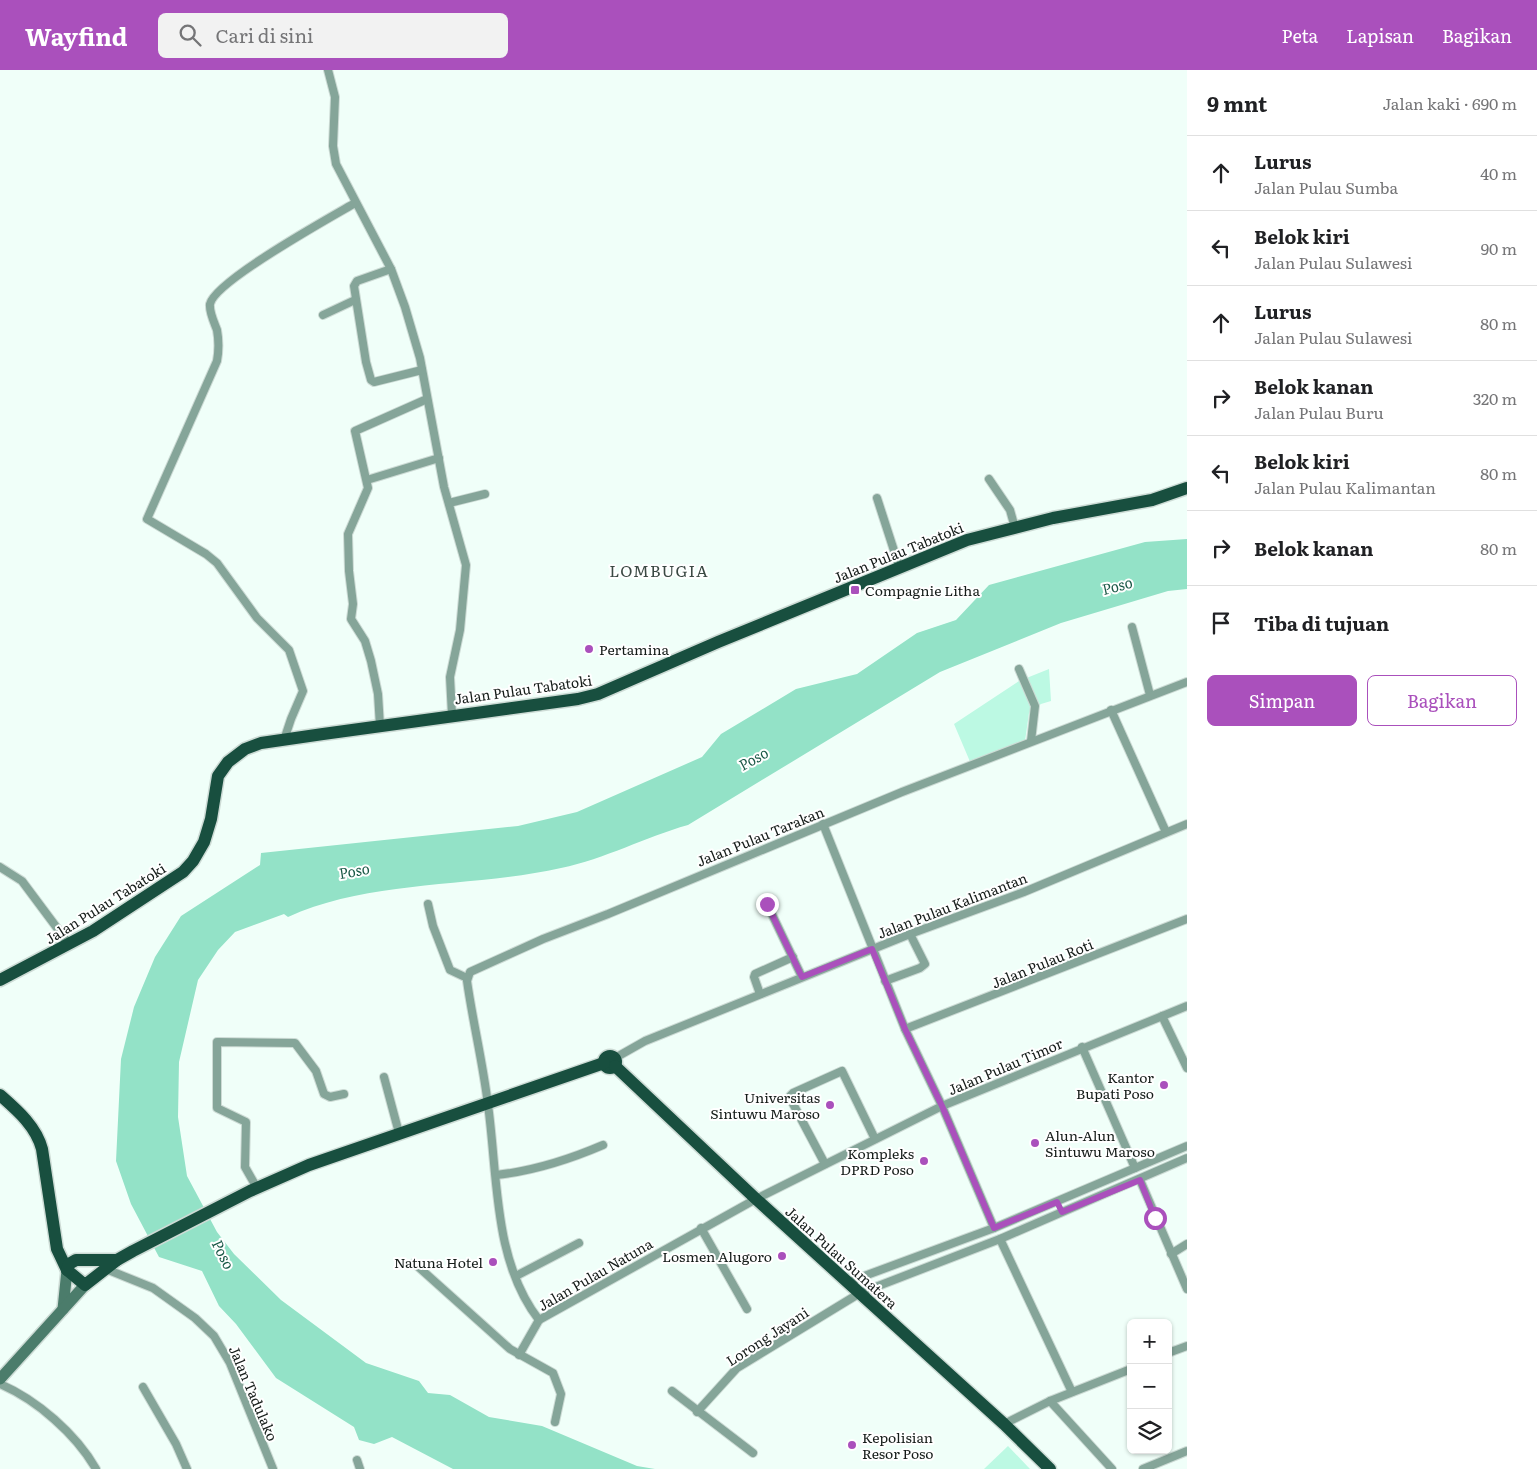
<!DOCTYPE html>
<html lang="id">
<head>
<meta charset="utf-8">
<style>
  :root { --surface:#fff; --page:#f2f2f2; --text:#202124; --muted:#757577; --line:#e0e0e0; --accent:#aa50bc }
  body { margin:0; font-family:Literata,serif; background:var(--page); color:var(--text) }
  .controls { position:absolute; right:15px; bottom:15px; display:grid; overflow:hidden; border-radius:8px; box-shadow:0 1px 4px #0004 }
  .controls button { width:45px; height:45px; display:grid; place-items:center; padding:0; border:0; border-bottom:1px solid var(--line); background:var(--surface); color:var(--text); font:25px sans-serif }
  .stop { position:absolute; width:15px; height:15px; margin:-11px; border:4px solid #aa50bc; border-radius:50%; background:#fff }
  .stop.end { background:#aa50bc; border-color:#fff; box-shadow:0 1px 5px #0008 }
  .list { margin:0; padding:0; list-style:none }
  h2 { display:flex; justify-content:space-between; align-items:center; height:65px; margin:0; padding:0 20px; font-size:21px }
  h2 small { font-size:16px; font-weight:400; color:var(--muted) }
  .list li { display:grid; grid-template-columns:32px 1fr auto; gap:15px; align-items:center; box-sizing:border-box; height:75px; padding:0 20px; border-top:1px solid var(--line) }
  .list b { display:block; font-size:19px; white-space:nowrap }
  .list p { margin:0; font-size:16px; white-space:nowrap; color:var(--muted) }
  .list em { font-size:16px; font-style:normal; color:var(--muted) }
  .actions { display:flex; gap:10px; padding:15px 20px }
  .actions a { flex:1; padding:11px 0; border:1px solid var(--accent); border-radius:8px; text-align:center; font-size:18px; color:var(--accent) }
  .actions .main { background:var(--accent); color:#fff }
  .icon { flex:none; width:28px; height:28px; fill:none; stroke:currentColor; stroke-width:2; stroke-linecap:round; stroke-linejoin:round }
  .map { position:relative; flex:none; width:1187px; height:1399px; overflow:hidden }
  header { display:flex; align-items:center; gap:30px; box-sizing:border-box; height:70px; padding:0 25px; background:var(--accent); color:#fff }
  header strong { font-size:24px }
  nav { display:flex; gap:28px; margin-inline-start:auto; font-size:18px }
  .search { width:350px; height:45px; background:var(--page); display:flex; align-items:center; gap:12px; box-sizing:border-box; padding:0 18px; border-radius:8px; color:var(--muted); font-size:19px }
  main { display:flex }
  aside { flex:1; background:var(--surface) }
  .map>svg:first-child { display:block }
  .green { fill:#bcf9e3 }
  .water { fill:#93e2c7 }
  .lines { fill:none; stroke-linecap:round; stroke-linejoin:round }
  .minor-casing { stroke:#cddbd5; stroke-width:10 }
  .secondary-casing { stroke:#cddbd5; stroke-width:14 }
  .trunk-casing { stroke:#cddbd5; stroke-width:15 }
  .minor { stroke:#85a599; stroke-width:8 }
  .secondary { stroke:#4b7c6b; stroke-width:11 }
  .trunk { stroke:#184f3f; stroke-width:12 }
  .route { stroke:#aa50bc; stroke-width:6 }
  .poi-dot { fill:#aa50bc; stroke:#fff; stroke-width:2 }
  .labels { text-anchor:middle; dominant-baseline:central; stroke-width:4; stroke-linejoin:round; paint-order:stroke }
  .street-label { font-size:14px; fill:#151c19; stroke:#fff }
  .poi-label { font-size:14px; fill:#151c19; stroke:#fff; text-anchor:end }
  .water-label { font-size:15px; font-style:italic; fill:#195846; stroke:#fff }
  .quarter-label { font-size:16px; letter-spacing:1px; fill:#3a4943; stroke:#fff }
</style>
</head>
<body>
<header>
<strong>Wayfind</strong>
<div class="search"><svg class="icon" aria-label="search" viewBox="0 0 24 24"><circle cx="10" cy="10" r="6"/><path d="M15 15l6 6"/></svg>Cari di sini</div>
<nav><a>Peta</a><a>Lapisan</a><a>Bagikan</a></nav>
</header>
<main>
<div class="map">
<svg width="1187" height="1399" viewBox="0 0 1187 1399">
  <rect width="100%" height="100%" fill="#f0fff9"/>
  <g class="green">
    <path d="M 1049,599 L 1051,631 L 1041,634 L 1029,643 L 1025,671 L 971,694 L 954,654 L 1019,611 Z"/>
    <path d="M 1008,1376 L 1030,1399 L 984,1399 Z"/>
  </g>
  <path class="water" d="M 1187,469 L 1187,519 L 1168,521 L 1061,553 L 940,602 L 688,755 C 645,767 605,789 561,798 C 473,818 371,809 288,847 L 284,844 L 235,862 L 218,880 L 198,910 L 179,992 L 178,1047 L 187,1106 L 217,1162 L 234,1184 L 281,1230 L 366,1293 L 419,1311 L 428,1323 L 450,1325 L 489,1347 L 542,1356 L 637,1396 L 655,1399 L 453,1399 L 392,1367 L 374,1374 L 359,1370 L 354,1357 L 276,1308 L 236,1254 L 219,1236 L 202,1201 L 159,1187 L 131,1134 L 116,1091 L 121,989 L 134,937 L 155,887 L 181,846 L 260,795 L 261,783 L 518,756 L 577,742 L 702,687 L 721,664 L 796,619 L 857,604 L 917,563 L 956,550 L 989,515 L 1145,472 Z"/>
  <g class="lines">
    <defs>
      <g id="minor">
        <path d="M 328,0 L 335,27 L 333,76 L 336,94 L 391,199 L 405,237 L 420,288 L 444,417 L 466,495 L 460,560 L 450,607 L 452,645"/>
        <path d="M 391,199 L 357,211 L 354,216 L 366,292 L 371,310 L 374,312 L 422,300"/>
        <path d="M 323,245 L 355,230"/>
        <path d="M 989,409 L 1010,440 L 1015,458"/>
        <path d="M 367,410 L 439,388"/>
        <path d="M 877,428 L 899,496"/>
        <path d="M 449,433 L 485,424"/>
        <path d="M 1132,557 L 1150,625"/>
        <path d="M 1019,599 L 1035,636 L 1031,671"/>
        <path d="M 1187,612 L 902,722 L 608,844 L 543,869 L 470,902 L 467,911 C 473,953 483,993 488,1035 C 498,1106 493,1191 539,1250 L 756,1129 L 942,1036 L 1187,936"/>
        <path d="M 1111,640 L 1166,762"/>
        <path d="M 380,656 L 378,624 L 371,591 L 365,571 L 351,549 L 353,534 L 349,501 L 348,464 L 368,418 L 355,361 L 427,329"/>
        <path d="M 284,670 L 291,649 L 303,621 L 289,580 L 257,548 L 217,493 L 206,484 L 147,449 L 217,291 C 219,280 219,271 217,260 C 214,252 209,242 210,234 C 215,211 331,147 355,133"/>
        <path d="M 823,754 L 905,959 L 942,1036 L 994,1158"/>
        <path d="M 0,797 L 22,811 L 69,874"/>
        <path d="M 428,834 L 433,856 L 450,900 L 467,908"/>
        <path d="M 767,834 L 802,907"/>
        <path d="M 885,911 L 920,898 L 925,894 L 910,864"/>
        <path d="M 760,924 L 754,907 L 755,904 L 793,887"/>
        <path d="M 1162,946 L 1187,998"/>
        <path d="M 905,959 L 1187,849"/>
        <path d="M 1082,977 L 1135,1098"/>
        <path d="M 615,988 L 645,971 L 910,864 L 1024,822 L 1187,754"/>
        <path d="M 384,1007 L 399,1063"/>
        <path d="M 825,1094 L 791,1030 L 790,1026 L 793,1023 L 842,1001 L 875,1069"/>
        <path d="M 496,1105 C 534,1101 568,1090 603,1075"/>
        <path d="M 1140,1110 L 1187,1219"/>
        <path d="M 257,1118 L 245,1097 L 246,1052 L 217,1038 L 217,972 L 295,973 L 316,1001 L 324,1024 L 330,1027 L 344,1024"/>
        <path d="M 701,1158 L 747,1239"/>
        <path d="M 1000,1169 L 1072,1322"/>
        <path d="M 1171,1184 L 1187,1174"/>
        <path d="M 414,1193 L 510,1279 L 553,1303 L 561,1324 L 555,1352"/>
        <path d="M 106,1199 L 153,1218 L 195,1248 L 214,1266 L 230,1293 L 273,1399"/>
        <path d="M 516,1206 L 579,1173"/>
        <path d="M 848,1212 L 994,1158 L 1187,1076"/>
        <path d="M 1168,1283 L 1187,1276"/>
        <path d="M 519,1285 L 539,1250"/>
        <path d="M 0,1314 C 37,1330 76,1364 96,1399"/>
        <path d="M 143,1317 L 176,1374 L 187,1399"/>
        <path d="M 672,1321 L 753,1383"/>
        <path d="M 1050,1331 L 1112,1399"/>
        <path d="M 697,1342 L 737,1298 L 860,1223 L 1000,1169 L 1187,1088"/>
        <path d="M 1004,1354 L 1050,1331 L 1131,1299"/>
        <path d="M 357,1390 L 360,1399"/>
        <path d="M 1143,1399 L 1187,1381"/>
      </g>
      <g id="secondary">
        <path d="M 63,1239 L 67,1200"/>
        <path d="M 0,1309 L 85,1215"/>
      </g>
      <g id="trunk">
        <path d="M 0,910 L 93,861 L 183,802 L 193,791 L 204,772 L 211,749 L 218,706 L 228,692 L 245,679 L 261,673 L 323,664 L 578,629 L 598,624 L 718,572 L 967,470 L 1053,448 L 1152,430 L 1187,418"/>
        <circle cx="610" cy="992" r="6"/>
        <path d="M 615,996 L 756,1129 L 1004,1354 L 1050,1399"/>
        <path d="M 0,1025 C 17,1040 36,1056 42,1079 L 57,1179 L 67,1200 L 85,1215 L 117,1190 L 133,1181 L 250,1121 L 309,1095 L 604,993"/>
        <path d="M 67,1200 L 69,1194 L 76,1190 L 117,1190"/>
      </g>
    </defs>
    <use href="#minor" class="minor-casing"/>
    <use href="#secondary" class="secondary-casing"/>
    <use href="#trunk" class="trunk-casing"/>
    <use href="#minor" class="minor"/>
    <use href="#secondary" class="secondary"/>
    <use href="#trunk" class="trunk"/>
  </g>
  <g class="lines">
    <path class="route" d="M 767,834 L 802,907 L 872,879 L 905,959 L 942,1036 L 994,1158 L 1057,1132 L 1062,1142 L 1140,1110 L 1155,1148"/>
  </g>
  <g class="poi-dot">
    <rect x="850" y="515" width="10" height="10" rx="2.5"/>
    <circle cx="589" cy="579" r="5"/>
    <circle cx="1164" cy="1015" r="5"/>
    <circle cx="830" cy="1035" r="5"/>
    <circle cx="1035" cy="1073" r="5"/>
    <circle cx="924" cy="1091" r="5"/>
    <circle cx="782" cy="1186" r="5"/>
    <circle cx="493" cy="1192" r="5"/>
    <circle cx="852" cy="1375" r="5"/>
  </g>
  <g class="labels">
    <g class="street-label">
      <text transform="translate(898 482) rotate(-22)">Jalan Pulau Tabatoki</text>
      <text transform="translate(523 619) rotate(-8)">Jalan Pulau Tabatoki</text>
      <text transform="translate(760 766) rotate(-22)">Jalan Pulau Tarakan</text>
      <text transform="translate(105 833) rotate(-32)">Jalan Pulau Tabatoki</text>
      <text transform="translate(952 835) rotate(-21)">Jalan Pulau Kalimantan</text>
      <text transform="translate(1042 893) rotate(-22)">Jalan Pulau Roti</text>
      <text transform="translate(1005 996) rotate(-23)">Jalan Pulau Timor</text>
      <text transform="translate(842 1187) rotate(42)">Jalan Pulau Sumatera</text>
      <text transform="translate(595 1204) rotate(-30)">Jalan Pulau Natuna</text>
      <text transform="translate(767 1266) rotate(-33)">Lorong Jayani</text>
      <text transform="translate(254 1323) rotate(67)">Jalan Tadulako</text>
    </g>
    <g class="poi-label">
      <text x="865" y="520" text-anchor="start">Compagnie Litha</text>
      <text x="599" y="579" text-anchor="start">Pertamina</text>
      <text x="1154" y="1007">Kantor<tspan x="1154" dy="16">Bupati Poso</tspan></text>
      <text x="820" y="1027">Universitas<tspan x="820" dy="16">Sintuwu Maroso</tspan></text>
      <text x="1045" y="1065" text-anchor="start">Alun-Alun<tspan x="1045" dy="16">Sintuwu Maroso</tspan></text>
      <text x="914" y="1083">Kompleks<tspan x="914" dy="16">DPRD Poso</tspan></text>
      <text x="772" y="1186">Losmen Alugoro</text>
      <text x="483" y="1192">Natuna Hotel</text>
      <text x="862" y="1367" text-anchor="start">Kepolisian<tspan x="862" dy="16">Resor Poso</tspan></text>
    </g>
    <g class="water-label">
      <text transform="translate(1117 515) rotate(-15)">Poso</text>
      <text transform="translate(753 688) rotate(-30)">Poso</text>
      <text transform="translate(354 800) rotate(-11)">Poso</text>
      <text transform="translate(224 1184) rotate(63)">Poso</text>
    </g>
    <g class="quarter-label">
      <text x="659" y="500">LOMBUGIA</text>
    </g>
  </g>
</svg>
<div class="controls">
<button>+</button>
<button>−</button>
<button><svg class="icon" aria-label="layers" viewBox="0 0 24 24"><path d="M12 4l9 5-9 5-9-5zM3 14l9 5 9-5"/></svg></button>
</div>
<div class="stop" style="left:1155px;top:1148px"></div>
<div class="stop end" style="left:767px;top:834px"></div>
</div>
<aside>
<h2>9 mnt<small>Jalan kaki · 690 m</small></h2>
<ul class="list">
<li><svg class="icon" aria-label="ahead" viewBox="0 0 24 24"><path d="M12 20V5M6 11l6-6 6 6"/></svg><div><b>Lurus</b><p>Jalan Pulau Sumba</p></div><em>40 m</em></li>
<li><svg class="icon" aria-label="left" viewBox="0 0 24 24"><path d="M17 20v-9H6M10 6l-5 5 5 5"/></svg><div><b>Belok kiri</b><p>Jalan Pulau Sulawesi</p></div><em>90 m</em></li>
<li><svg class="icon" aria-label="ahead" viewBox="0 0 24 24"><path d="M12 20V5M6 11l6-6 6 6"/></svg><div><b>Lurus</b><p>Jalan Pulau Sulawesi</p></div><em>80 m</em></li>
<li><svg class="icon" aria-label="right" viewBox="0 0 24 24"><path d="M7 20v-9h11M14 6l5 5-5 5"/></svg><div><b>Belok kanan</b><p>Jalan Pulau Buru</p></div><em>320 m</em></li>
<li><svg class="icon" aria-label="left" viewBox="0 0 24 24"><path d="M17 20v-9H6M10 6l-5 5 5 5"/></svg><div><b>Belok kiri</b><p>Jalan Pulau Kalimantan</p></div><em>80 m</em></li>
<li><svg class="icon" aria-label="right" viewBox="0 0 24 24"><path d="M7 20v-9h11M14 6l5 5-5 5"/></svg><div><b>Belok kanan</b></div><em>80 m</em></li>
<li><svg class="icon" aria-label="arrive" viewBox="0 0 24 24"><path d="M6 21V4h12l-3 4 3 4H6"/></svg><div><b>Tiba di tujuan</b></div></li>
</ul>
<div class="actions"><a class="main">Simpan</a><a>Bagikan</a></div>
</aside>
</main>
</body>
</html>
